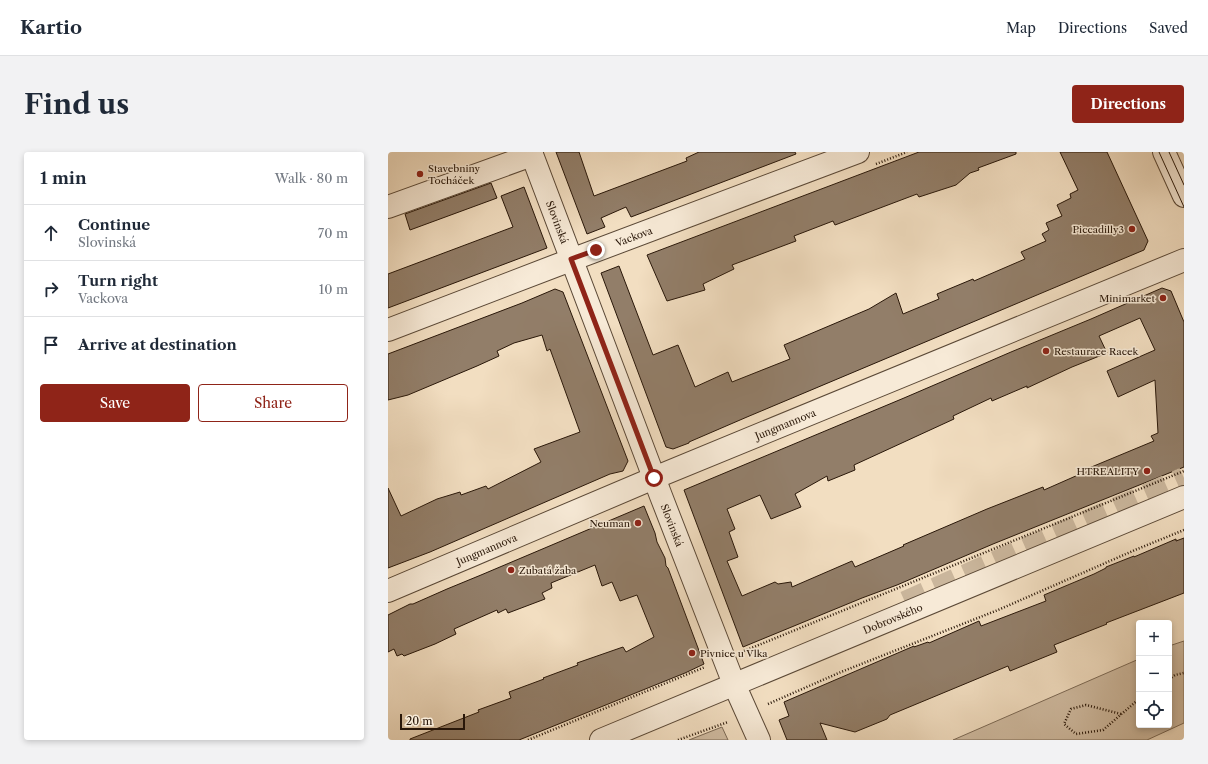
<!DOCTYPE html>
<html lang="en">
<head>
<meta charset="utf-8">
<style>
  :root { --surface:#fff; --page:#f2f2f3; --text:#1f2937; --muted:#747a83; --line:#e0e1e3; --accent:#8f2418 }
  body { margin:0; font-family:"Libre Caslon Text",serif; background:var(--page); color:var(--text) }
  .controls { position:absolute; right:12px; bottom:12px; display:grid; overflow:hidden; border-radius:4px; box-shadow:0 2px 6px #0003 }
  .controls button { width:36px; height:36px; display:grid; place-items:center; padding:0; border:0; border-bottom:1px solid var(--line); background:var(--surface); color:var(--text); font:20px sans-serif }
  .scale { position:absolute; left:12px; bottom:10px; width:65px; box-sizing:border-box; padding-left:4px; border:2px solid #291709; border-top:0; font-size:11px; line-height:14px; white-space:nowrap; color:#291709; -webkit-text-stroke:3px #f7ead7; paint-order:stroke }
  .stop { position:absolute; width:12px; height:12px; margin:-9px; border:3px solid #8f2418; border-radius:50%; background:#fff }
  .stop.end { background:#8f2418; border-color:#fff; box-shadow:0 1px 4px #0008 }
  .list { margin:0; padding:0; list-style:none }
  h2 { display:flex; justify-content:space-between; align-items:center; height:52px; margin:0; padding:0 16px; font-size:17px }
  h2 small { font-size:13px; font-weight:400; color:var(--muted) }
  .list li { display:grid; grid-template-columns:26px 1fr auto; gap:12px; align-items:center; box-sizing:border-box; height:56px; padding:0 16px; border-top:1px solid var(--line) }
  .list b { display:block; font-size:15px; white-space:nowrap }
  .list p { margin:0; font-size:13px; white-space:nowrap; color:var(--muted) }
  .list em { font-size:13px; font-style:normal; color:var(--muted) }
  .actions { display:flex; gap:8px; padding:12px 16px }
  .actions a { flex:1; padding:9px 0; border:1px solid var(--accent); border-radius:4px; text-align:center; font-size:14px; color:var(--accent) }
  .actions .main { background:var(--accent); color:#fff }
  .icon { flex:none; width:22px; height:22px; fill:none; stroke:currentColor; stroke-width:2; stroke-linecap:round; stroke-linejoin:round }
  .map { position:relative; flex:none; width:796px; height:588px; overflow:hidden; border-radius:4px }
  header { display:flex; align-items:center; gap:24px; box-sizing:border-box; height:56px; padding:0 20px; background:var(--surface); border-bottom:1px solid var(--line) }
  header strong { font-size:19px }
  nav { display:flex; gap:22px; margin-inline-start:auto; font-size:14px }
  .intro { display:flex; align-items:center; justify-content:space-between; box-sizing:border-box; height:96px; padding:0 24px }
  h1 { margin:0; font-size:28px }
  .button { padding:10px 18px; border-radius:4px; background:var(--accent); color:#fff; font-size:14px; font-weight:700 }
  main { display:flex; gap:24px; padding:0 24px }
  aside { flex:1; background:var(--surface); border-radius:4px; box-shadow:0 2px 6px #0003 }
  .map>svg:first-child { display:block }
  .green { fill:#d0bca2; stroke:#7c6a56 }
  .building { fill:#927e69; stroke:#291709; fill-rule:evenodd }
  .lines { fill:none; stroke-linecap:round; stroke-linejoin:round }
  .highway-tunnel { stroke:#cab69c; stroke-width:22; stroke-dasharray:22 11; stroke-linecap:butt }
  .minor-casing { stroke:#5b4937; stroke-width:24 }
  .path { stroke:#291709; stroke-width:2.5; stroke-dasharray:1 2; stroke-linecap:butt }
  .minor { stroke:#f7ead7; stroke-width:22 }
  .tram { stroke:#291709; stroke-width:1 }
  .route { stroke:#8f2418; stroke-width:5 }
  .poi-dot { fill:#8f2418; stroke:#f7ead7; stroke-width:1.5 }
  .labels { text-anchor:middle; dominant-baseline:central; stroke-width:3; stroke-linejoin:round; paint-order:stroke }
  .poi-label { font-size:10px; fill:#291709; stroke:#f7ead7; text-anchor:start }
  .street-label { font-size:10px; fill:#291709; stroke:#f7ead7 }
</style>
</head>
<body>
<header>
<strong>Kartio</strong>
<nav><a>Map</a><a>Directions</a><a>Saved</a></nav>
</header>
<div class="intro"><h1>Find us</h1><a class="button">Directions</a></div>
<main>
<aside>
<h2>1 min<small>Walk · 80 m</small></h2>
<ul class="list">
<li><svg class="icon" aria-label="ahead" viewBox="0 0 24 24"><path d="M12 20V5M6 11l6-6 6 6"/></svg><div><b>Continue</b><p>Slovinská</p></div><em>70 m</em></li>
<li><svg class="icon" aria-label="right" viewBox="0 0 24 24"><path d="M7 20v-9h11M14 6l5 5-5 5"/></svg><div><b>Turn right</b><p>Vackova</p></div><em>10 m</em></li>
<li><svg class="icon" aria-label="arrive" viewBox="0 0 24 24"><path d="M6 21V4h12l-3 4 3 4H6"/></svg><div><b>Arrive at destination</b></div></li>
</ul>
<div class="actions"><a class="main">Save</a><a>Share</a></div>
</aside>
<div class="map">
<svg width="796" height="588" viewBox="0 0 796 588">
  <rect width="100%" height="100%" fill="#f2dec1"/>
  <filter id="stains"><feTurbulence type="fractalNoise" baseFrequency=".005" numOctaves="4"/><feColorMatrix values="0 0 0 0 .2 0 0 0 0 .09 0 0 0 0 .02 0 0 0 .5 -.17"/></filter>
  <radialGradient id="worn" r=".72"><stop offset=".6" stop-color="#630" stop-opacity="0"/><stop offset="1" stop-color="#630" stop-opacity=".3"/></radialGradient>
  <g class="green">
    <path d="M 796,489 L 796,571 L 759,588 L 565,588 L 751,507 L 751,573 L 781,573 L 781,494 Z"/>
    <path d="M 334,575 L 340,588 L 301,588 Z"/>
  </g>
  <g class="building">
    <path d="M 168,0 L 191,0 L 206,44 L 299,9 L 298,6 L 311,0 L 407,0 L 408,2 L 243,65 L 238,55 L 213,66 L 217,75 L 199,82 Z"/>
    <path d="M 531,0 L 628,0 L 628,2 L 590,16 L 591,18 L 582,21 L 568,33 L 531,45 L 529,42 L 447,73 L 445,69 L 406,84 L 408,89 L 344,113 L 346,117 L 315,132 L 317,138 L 279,149 L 259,103 Z"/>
    <path d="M 672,0 L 719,0 L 760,89 L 756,98 L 359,265 L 301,290 L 301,291 L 285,297 L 278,295 L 213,121 L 231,114 L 265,203 L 290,193 L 307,235 L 340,220 L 344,230 L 402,207 L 396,193 L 481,157 L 508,141 L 515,162 L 551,147 L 549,142 L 585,127 L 586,129 L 637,107 L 633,100 L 658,89 L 654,82 L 661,78 L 658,71 L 674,64 L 669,53 L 683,46 L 682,42 L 690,38 Z"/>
    <path d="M 103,31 L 109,46 L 22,78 L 17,62 Z"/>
    <path d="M 136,35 L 159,96 L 0,156 L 0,122 L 125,75 L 113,44 Z"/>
    <path d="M 774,136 L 783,139 L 796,170 L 796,315 L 605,392 L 509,433 L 474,446 L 355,495 L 296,338 L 516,246 L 623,200 L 703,167 ZM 752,166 L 767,198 L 719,219 L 730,245 L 767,228 L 770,281 L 763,284 L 766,289 L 689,321 L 690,323 L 656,338 L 655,335 L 599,357 L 515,393 L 516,394 L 467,415 L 464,409 L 404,435 L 403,430 L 390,432 L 387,430 L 354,444 L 339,409 L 350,405 L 341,380 L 347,377 L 339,357 L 372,343 L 383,367 L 413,355 L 407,342 L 439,324 L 440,329 L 467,318 L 466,313 L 566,267 L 565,264 L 603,246 L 604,249 L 639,234 L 639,236 L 684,215 L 719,201 L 711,184 Z"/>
    <path d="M 167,137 L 175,140 L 240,309 L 235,319 L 222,322 L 42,400 L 0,416 L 0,336 L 13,364 L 49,347 L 72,340 L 73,343 L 98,334 L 100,337 L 153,310 L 146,297 L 192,280 L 162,197 L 159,199 L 154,183 L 126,191 L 109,199 L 111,204 L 89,214 L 20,243 L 0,248 L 0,202 L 134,151 Z"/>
    <path d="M 256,354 L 267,381 L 269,390 L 277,406 L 278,414 L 280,416 L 316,512 L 297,521 L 131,588 L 22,588 L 22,587 L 91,560 L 90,558 L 123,546 L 121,540 L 156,527 L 155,526 L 190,513 L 189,511 L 235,495 L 238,500 L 266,485 L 249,443 L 232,449 L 224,430 L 214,434 L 207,413 L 163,431 L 164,436 L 154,441 L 157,447 L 120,461 L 118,457 L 110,461 L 109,458 L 66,477 L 68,482 L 47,492 L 16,504 L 14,502 L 9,504 L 6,497 L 0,500 L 0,463 L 22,452 L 25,452 L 59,437 L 93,423 Z"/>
    <path d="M 796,386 L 796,441 L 718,471 L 719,472 L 666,493 L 669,500 L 622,519 L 620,514 L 502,563 L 499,567 L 467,580 L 432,571 L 439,588 L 399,588 L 391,568 L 401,564 L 396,550 L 526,494 L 526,495 L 540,490 L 541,491 L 591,469 L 593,474 L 658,449 L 656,443 L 706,422 L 718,416 L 718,415 L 746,404 L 746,405 L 788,387 L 788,389 Z"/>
  </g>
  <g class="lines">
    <path class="highway-tunnel" d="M 517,450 L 796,326"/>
    <defs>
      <g id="minor">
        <path id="s1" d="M 143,0 L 273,344 L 346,532 L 371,588"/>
        <path d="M 776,0 L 796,44"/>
        <path d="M 0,55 L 144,3"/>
        <path id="s2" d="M 0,178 L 167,114 L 470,0"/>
        <path id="s3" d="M 0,439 L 266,326 L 796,108"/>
        <path id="s4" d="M 213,588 L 796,345"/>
      </g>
    </defs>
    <use href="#minor" class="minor-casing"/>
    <g class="path">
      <path d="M 488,12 L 519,0"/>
      <path d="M 356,499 L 796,319"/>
      <path d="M 781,527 L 787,523 L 796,521"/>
      <path d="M 380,552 L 453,520 L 610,458 L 747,398 L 796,378"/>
      <path d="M 733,562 L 698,553 L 683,557 L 676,572 L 688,582 L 715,578 L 751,547"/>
      <path d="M 140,588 L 317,515"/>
      <path d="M 290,588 L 340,570"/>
    </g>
    <use href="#minor" class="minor"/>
    <g class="tram">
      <path d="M 771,0 L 796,55"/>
      <path d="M 781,0 L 796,33"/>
    </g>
  </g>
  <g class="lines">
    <path class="route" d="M 208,98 L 183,107 L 266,326"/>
  </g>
  <g class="poi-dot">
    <circle cx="32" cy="22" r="4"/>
    <circle cx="744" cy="77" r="4"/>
    <circle cx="775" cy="146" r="4"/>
    <circle cx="658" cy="199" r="4"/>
    <circle cx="759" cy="319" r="4"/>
    <circle cx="250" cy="371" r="4"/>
    <circle cx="123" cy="418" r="4"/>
    <circle cx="304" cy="501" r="4"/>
  </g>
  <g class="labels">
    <g class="poi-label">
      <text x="40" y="16">Stavebniny<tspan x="40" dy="12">Tocháček</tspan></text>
      <text x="736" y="77" text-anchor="end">Piccadilly3</text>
      <text x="767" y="146" text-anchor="end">Minimarket</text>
      <text x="666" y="199">Restaurace Racek</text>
      <text x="751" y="319" text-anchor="end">HTREALITY</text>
      <text x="242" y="371" text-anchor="end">Neuman</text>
      <text x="131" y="418">Zubatá žaba</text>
      <text x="312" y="501">Pivnice u Vlka</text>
    </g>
    <g class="street-label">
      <text stroke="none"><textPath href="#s1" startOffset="75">Slovinská</textPath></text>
      <text stroke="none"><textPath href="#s2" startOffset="263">Vackova</textPath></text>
      <text stroke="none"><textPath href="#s3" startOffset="431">Jungmannova</textPath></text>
      <text stroke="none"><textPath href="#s1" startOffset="399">Slovinská</textPath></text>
      <text stroke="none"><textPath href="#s3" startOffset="107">Jungmannova</textPath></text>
      <text stroke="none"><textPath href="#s4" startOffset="316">Dobrovského</textPath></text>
    </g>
  </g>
  <rect width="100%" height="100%" filter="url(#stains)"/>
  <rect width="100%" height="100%" fill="url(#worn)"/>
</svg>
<div class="controls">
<button>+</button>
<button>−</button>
<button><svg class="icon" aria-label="locate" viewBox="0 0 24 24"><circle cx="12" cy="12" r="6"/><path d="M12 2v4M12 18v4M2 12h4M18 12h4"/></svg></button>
</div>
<div class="scale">20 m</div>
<div class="stop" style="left:266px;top:326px"></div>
<div class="stop end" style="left:208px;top:98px"></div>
</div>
</main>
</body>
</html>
